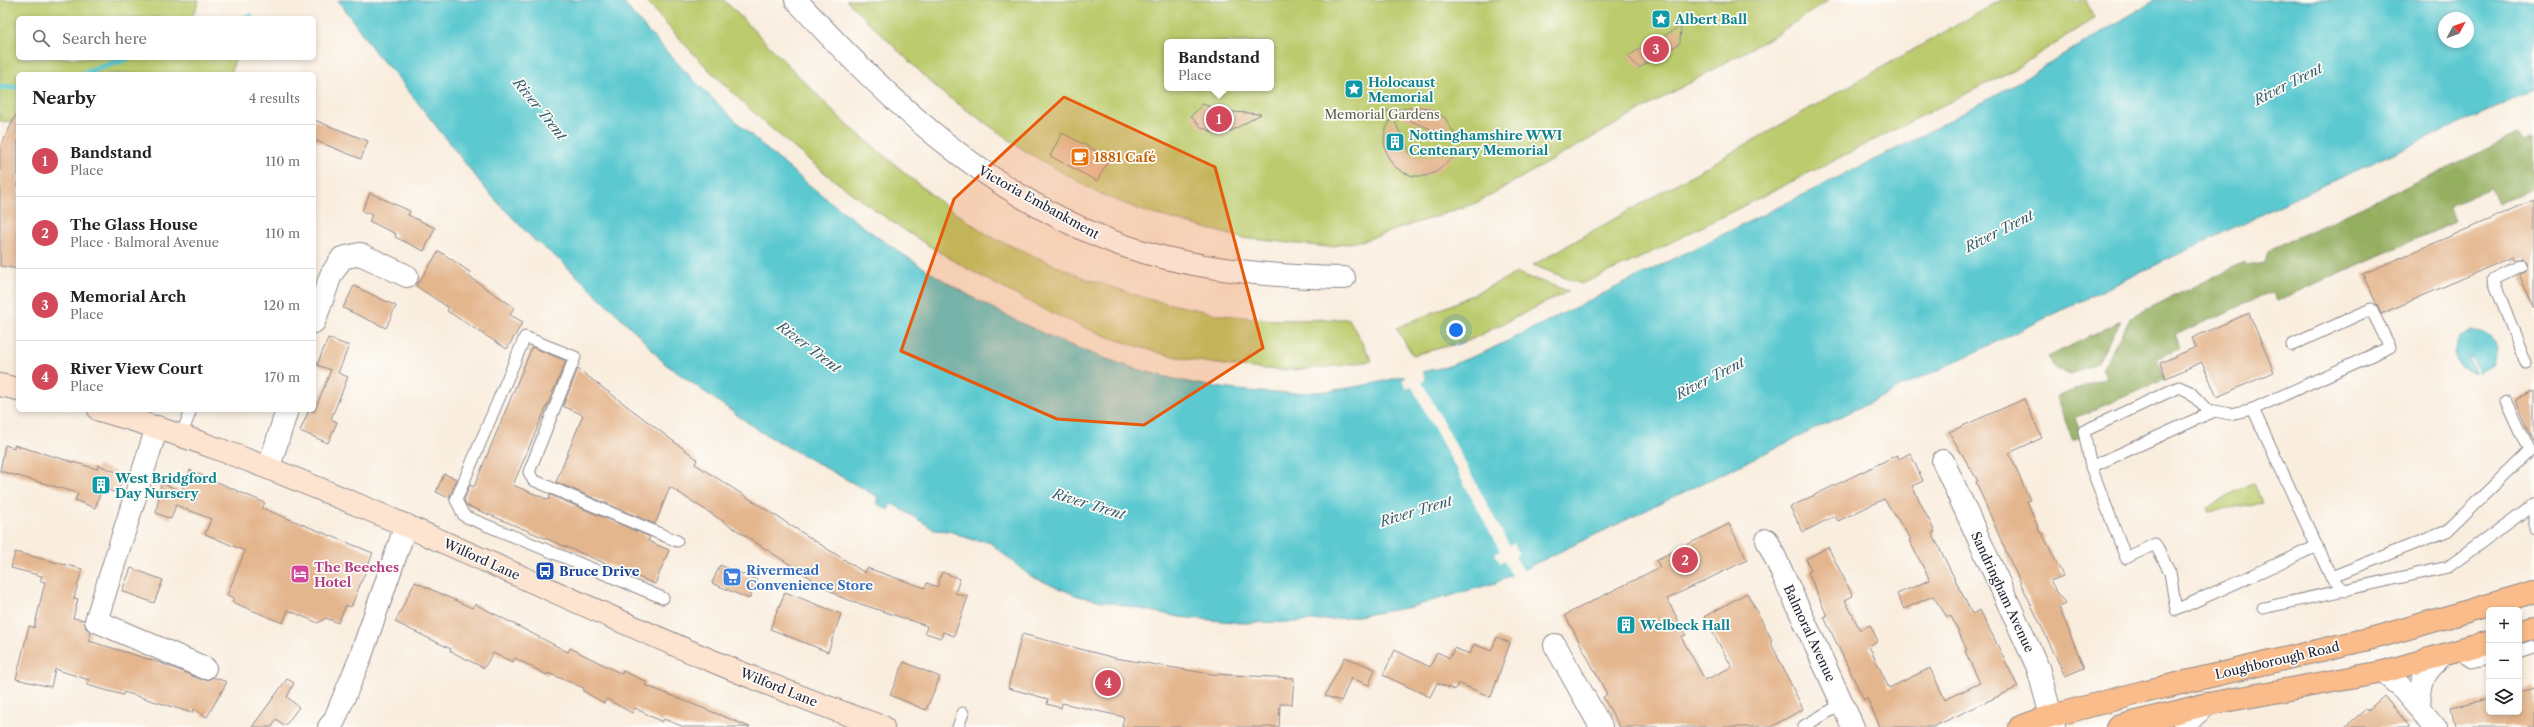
<!DOCTYPE html>
<html lang="en">
<head>
<meta charset="utf-8">
<style>
  :root { --surface:#fff; --page:#f2f2f2; --text:#222; --muted:#767676; --line:#e0e0e0; --accent:#d1495b }
  body { margin:0; font-family:"Libre Caslon Text",serif; background:var(--page); color:var(--text) }
  .controls { position:absolute; right:12px; bottom:12px; display:grid; overflow:hidden; border-radius:6px; box-shadow:0 2px 6px #0003 }
  .controls button { width:36px; height:36px; display:grid; place-items:center; padding:0; border:0; border-bottom:1px solid var(--line); background:var(--surface); color:var(--text); font:20px sans-serif }
  .compass { position:absolute; left:2438px; top:12px; width:36px; height:36px; border-radius:50%; background:var(--surface); box-shadow:0 2px 6px #0003; rotate:49deg }
  .you { position:absolute; left:1456px; top:330px; width:14px; height:14px; margin:-10px; border:3px solid #fff; border-radius:50%; background:#1a73e8; box-shadow:0 0 0 6px #1a73e833 }
  .badge { display:grid; place-items:center; width:26px; height:26px; border-radius:50%; background:var(--accent); color:#fff; font-size:13px; font-weight:700 }
  .pin { position:absolute; translate:-50% -50%; border:2px solid #fff; box-shadow:0 1px 4px #0006 }
  .popup { position:absolute; left:1164px; top:39px; width:110px; height:52px; box-sizing:border-box; display:grid; place-content:center; border-radius:6px; background:var(--surface); filter:drop-shadow(0 1px 3px #0005); font-size:13px; white-space:nowrap; color:var(--muted) }
  .popup b { font-size:15px; color:var(--text) }
  .popup::after { content:''; position:absolute; left:50%; top:100%; margin-left:-8px; border:8px solid transparent; border-top-color:var(--surface) }
  .list { margin:0; padding:0; list-style:none }
  h2 { display:flex; justify-content:space-between; align-items:center; height:52px; margin:0; padding:0 16px; font-size:17px }
  h2 small { font-size:13px; font-weight:400; color:var(--muted) }
  .list li { display:grid; grid-template-columns:26px 1fr auto; gap:12px; align-items:center; box-sizing:border-box; height:72px; padding:0 16px; border-top:1px solid var(--line) }
  .list b { display:block; font-size:15px; white-space:nowrap }
  .list p { margin:0; font-size:13px; white-space:nowrap; color:var(--muted) }
  .list em { font-size:13px; font-style:normal; color:var(--muted) }
  .icon { flex:none; width:22px; height:22px; fill:none; stroke:currentColor; stroke-width:2; stroke-linecap:round; stroke-linejoin:round }
  .map { position:relative; flex:none; width:2534px; height:727px; overflow:hidden }
  .search { position:absolute; background:var(--surface); box-shadow:0 2px 6px #0003; left:16px; top:16px; width:300px; height:44px; display:flex; align-items:center; gap:10px; box-sizing:border-box; padding:0 14px; border-radius:6px; color:var(--muted); font-size:15px }
  .panel { position:absolute; background:var(--surface); box-shadow:0 2px 6px #0003; left:16px; top:72px; width:300px; height:340px; border-radius:6px }
  .map>svg:first-child { display:block }
  .green { fill:#bccb6d; stroke:#6f7654; fill-rule:evenodd }
  .forest { fill:#95af60; stroke:#5c684e }
  .water { fill:#5cc9d0; stroke:#3f7686; fill-rule:evenodd }
  .pier { fill:#f9edde }
  .lines { fill:none; stroke-linecap:round; stroke-linejoin:round }
  .stream { stroke:#5cc9d0; stroke-width:6 }
  .building { fill:#e4b68e }
  .lane-casing { stroke:#8e888c; stroke-width:13 }
  .street-casing { stroke:#8e888c; stroke-width:24 }
  .secondary-casing { stroke:#8e888c; stroke-width:24 }
  .primary-casing { stroke:#8e888c; stroke-width:24 }
  .lane { stroke:#fff; stroke-width:11 }
  .street { stroke:#fff; stroke-width:22 }
  .secondary { stroke:#fde4d0; stroke-width:22 }
  .primary { stroke:#f9bc8a; stroke-width:22 }
  .marked { fill:#e8590c; fill-opacity:0.2; stroke:#e8590c; stroke-width:3; stroke-linejoin:round }
  .labels { text-anchor:middle; dominant-baseline:central; stroke-width:3.5; stroke-linejoin:round; paint-order:stroke }
  .culture-label { font-size:13px; font-weight:bold; fill:#0d838f; stroke:#fdfcf7; text-anchor:start }
  .park-label { font-size:13px; fill:#585d4c; stroke:#fdfcf7 }
  .food-label { font-size:13px; font-weight:bold; fill:#c56008; stroke:#fdfcf7; text-anchor:start }
  .street-label { font-size:13px; fill:#22223b; stroke:#fdfcf7 }
  .hotel-label { font-size:13px; font-weight:bold; fill:#b23c85; stroke:#fdfcf7; text-anchor:start }
  .shop-label { font-size:13px; font-weight:bold; fill:#366cbe; stroke:#fdfcf7; text-anchor:start }
  .transit-label { font-size:13px; font-weight:bold; fill:#164399; stroke:#fdfcf7; text-anchor:start }
  .water-label { font-size:14px; font-style:italic; fill:#365c6f; stroke:#fdfcf7 }
</style>
</head>
<body>
<div class="map">
<svg width="2534" height="727" viewBox="0 0 2534 727">
  <rect width="100%" height="100%" fill="#fdfcf7"/>
  <filter id="ink" filterUnits="userSpaceOnUse"><feTurbulence type="fractalNoise" baseFrequency=".025" numOctaves="2"/><feDisplacementMap in="SourceGraphic" scale="8" xChannelSelector="R" yChannelSelector="G"/><feConvolveMatrix kernelMatrix="1 2 1 2 8 2 1 2 1" color-interpolation-filters="sRGB"/></filter>
  <filter id="wash" filterUnits="userSpaceOnUse"><feTurbulence type="fractalNoise" baseFrequency=".012" numOctaves="4" result="noise"/><feDisplacementMap in="SourceGraphic" scale="16" xChannelSelector="R" yChannelSelector="G"/><feGaussianBlur stdDeviation="0.9" result="paint"/><feColorMatrix in="noise" values="0 0 0 0 0 0 0 0 0 0 0 0 0 0 0 0 0 1.4 0 .05"/><feComposite in="paint" operator="in"/></filter>
  <g filter="url(#wash)">
    <rect width="100%" height="100%" fill="#f9edde"/>
    <g class="green">
      <path d="M 0,0 L 199,0 L 192,18 L 18,18 L 18,58 L 235,58 L 231,74 L 18,74 L 18,122 L 0,121 Z"/>
      <path d="M 645,0 L 724,0 L 843,121 L 940,202 L 991,237 L 1087,279 L 1152,300 L 1222,315 L 1277,320 L 1349,319 L 1372,361 C 1338,366 1301,372 1266,369 C 1222,366 1175,359 1133,345 C 1086,331 1040,308 997,285 C 862,213 744,116 645,0 Z"/>
      <path d="M 846,0 L 1829,0 L 1778,33 L 1476,203 L 1365,240 L 1328,247 L 1242,238 L 1146,212 L 1098,193 L 1025,151 L 940,91 ZM 1167,42 L 1271,42 L 1271,88 L 1167,88 Z"/>
      <path d="M 2001,0 L 2086,0 L 2094,18 L 2015,69 L 1640,258 L 1581,284 L 1533,265 Z"/>
      <path d="M 1517,273 L 1569,291 L 1468,341 L 1413,355 L 1396,328 L 1453,304 Z"/>
      <path d="M 2254,483 L 2262,503 L 2208,511 L 2207,507 Z"/>
    </g>
    <g class="forest">
      <path d="M 2517,135 L 2526,142 L 2534,136 L 2534,188 L 2498,204 L 2491,188 L 2449,206 L 2455,222 L 2276,301 L 2272,292 L 2175,335 L 2180,348 L 2157,359 L 2165,379 L 2075,418 L 2082,437 L 2073,441 L 2056,397 L 2107,377 L 2102,369 L 2131,317 L 2244,262 L 2245,266 L 2265,263 L 2268,251 Z"/>
      <path d="M 2121,321 L 2097,363 L 2071,374 L 2055,368 L 2048,357 Z"/>
    </g>
    <g class="water">
      <path d="M 338,0 L 621,0 C 775,184 1042,394 1292,393 C 1331,393 1368,385 1406,376 L 1402,380 L 1408,389 L 1426,379 L 1422,372 L 1446,367 L 1487,351 L 1914,140 L 2024,79 L 2155,0 L 2534,0 L 2534,89 L 2293,199 L 1495,583 L 1411,607 L 1346,618 L 1296,622 L 1243,623 L 1180,617 L 1078,596 L 1030,576 L 988,541 L 973,540 L 949,531 L 935,530 L 893,504 L 890,505 L 888,510 L 876,503 L 878,497 L 761,432 L 664,363 L 637,333 L 561,261 L 533,239 L 487,191 L 396,75 L 378,56 ZM 2444,18 L 2468,18 L 2468,42 L 2444,42 Z"/>
      <path d="M 2472,331 C 2492,331 2501,347 2493,365 L 2479,373 L 2472,357 L 2469,358 L 2475,373 L 2460,367 L 2454,353 L 2459,338 Z"/>
    </g>
    <path class="pier" d="M 1422,372 L 1426,379 L 1422,382 L 1509,545 L 1514,543 L 1519,553 L 1515,556 L 1524,572 L 1513,578 L 1504,561 L 1500,563 L 1495,553 L 1500,551 L 1412,387 L 1407,389 L 1402,380 L 1406,376 L 1404,374 L 1407,375 L 1404,380 L 1408,386 L 1424,378 L 1420,373 Z"/>
    <g class="lines">
      <g class="stream">
        <path d="M 244,18 L 250,16"/>
        <path d="M 82,74 L 129,58"/>
        <path d="M 0,87 L 18,87"/>
      </g>
    </g>
    <g id="blocks">
      <g class="building">
        <path d="M 1681,26 L 1680,43 L 1639,68 L 1628,56 Z"/>
        <path d="M 1203,104 L 1220,111 L 1261,114 L 1233,130 L 1223,134 L 1215,133 L 1201,127 L 1191,116 Z"/>
        <path d="M 1421,107 L 1433,110 L 1445,118 L 1458,140 L 1386,111 Z"/>
        <path d="M 18,111 L 18,269 L 0,266 L 0,147 Z"/>
        <path d="M 1392,116 L 1411,155 L 1456,155 L 1436,172 L 1425,176 L 1413,176 L 1402,172 L 1393,165 L 1387,155 L 1384,143 L 1385,131 Z"/>
        <path d="M 314,120 L 368,141 L 361,159 L 314,140 Z"/>
        <path d="M 1062,133 L 1110,158 L 1097,181 L 1050,156 Z"/>
        <path d="M 370,193 L 410,211 L 408,215 L 435,228 L 424,251 L 395,237 L 396,234 L 369,221 L 372,215 L 362,211 Z"/>
        <path d="M 2534,200 L 2534,308 L 2519,274 L 2527,269 L 2527,262 L 2522,258 L 2514,261 L 2512,257 L 2381,314 L 2363,274 Z"/>
        <path d="M 439,251 L 470,272 L 468,276 L 514,307 L 510,315 L 523,322 L 507,349 L 447,311 L 449,308 L 416,286 Z"/>
        <path d="M 354,286 L 396,306 L 386,328 L 343,308 Z"/>
        <path d="M 2249,313 L 2274,372 L 2217,397 L 2202,362 L 2166,378 L 2160,363 L 2196,347 L 2192,338 Z"/>
        <path d="M 328,338 L 349,346 L 338,373 L 348,377 L 331,419 L 337,422 L 328,443 L 300,431 L 309,410 L 314,412 L 331,370 L 317,365 Z"/>
        <path d="M 532,347 L 566,361 L 513,485 L 549,500 L 550,495 L 650,537 L 648,541 L 669,550 L 655,584 L 466,505 L 464,500 L 470,485 L 474,487 Z"/>
        <path d="M 578,369 L 697,459 L 695,464 L 865,573 L 867,568 L 925,588 L 927,583 L 937,587 L 942,572 L 960,579 L 955,593 L 968,597 L 954,636 L 943,632 L 941,638 L 925,633 L 927,626 L 840,597 L 670,487 L 655,524 L 556,482 L 583,415 L 563,406 Z"/>
        <path d="M 2534,391 L 2534,443 L 2515,400 Z"/>
        <path d="M 2024,399 L 2042,438 L 2009,453 L 2030,500 L 2027,501 L 2040,533 L 2042,533 L 2063,576 L 2050,581 L 2065,604 L 2059,607 L 2084,668 L 2065,676 L 2006,552 L 1976,482 L 1978,481 L 1949,432 Z"/>
        <path d="M 5,445 L 14,448 L 14,445 L 97,469 L 98,465 L 124,475 L 117,493 L 102,488 L 95,508 L 75,500 L 78,493 L 0,471 Z"/>
        <path d="M 1910,453 L 1923,481 L 1912,486 L 1935,532 L 1932,533 L 1972,614 L 1980,610 L 2018,687 L 1933,727 L 1880,727 L 1867,698 L 1864,700 L 1824,617 L 1827,616 L 1808,572 L 1811,571 L 1806,559 L 1828,547 L 1853,596 L 1845,600 L 1860,630 L 1870,625 L 1878,641 L 1869,646 L 1889,688 L 1930,668 L 1945,700 L 1980,683 L 1965,651 L 1967,650 L 1951,616 L 1947,617 L 1933,596 L 1904,609 L 1897,594 L 1930,580 L 1909,540 L 1911,539 L 1884,499 L 1838,521 L 1835,516 L 1803,532 L 1790,507 L 1897,455 L 1899,459 Z"/>
        <path d="M 190,470 L 265,503 L 262,508 L 373,553 L 351,607 L 346,605 L 338,623 L 326,618 L 318,623 L 288,610 L 283,623 L 232,602 L 234,598 L 227,595 L 245,551 L 205,534 L 211,519 L 176,505 L 171,519 L 156,513 L 161,483 L 181,491 Z"/>
        <path d="M 444,474 L 457,479 L 449,498 L 436,492 Z"/>
        <path d="M 1729,524 L 1747,560 L 1667,599 L 1686,635 L 1681,637 L 1705,680 L 1732,667 L 1704,617 L 1747,593 L 1772,640 L 1770,641 L 1803,709 L 1771,727 L 1620,727 L 1603,697 L 1607,694 L 1565,615 L 1660,567 L 1656,560 Z"/>
        <path d="M 15,552 L 82,569 L 74,598 L 78,599 L 73,618 L 84,620 L 86,628 L 91,632 L 89,641 L 161,663 L 200,679 L 207,680 L 213,677 L 227,682 L 207,717 L 193,709 L 192,713 L 124,692 L 123,695 L 87,685 L 89,680 L 55,669 L 51,687 L 16,679 L 29,626 L 34,628 L 45,582 L 40,581 L 42,576 L 11,568 Z"/>
        <path d="M 720,565 L 757,580 L 749,599 L 712,583 Z"/>
        <path d="M 131,568 L 163,580 L 154,603 L 122,591 Z"/>
        <path d="M 415,582 L 472,608 L 475,604 L 568,652 L 570,648 L 622,674 L 623,671 L 647,682 L 645,685 L 750,727 L 684,727 L 664,719 L 662,722 L 635,708 L 632,713 L 607,699 L 604,703 L 583,691 L 584,688 L 548,673 L 547,675 L 515,658 L 513,662 L 493,653 L 484,668 L 450,651 L 451,649 L 395,622 Z"/>
        <path d="M 785,592 L 841,614 L 828,652 L 770,629 Z"/>
        <path d="M 1022,634 L 1115,658 L 1211,674 L 1294,678 L 1292,704 L 1280,704 L 1279,727 L 1122,727 L 1124,717 L 1062,703 L 1061,708 L 1047,704 L 1048,699 L 1008,688 Z"/>
        <path d="M 1497,637 L 1510,643 L 1491,697 L 1458,683 L 1455,690 L 1437,683 L 1430,697 L 1383,675 L 1395,650 L 1430,667 L 1437,652 L 1450,658 L 1454,648 L 1470,654 L 1474,644 L 1491,651 Z"/>
        <path d="M 1345,657 L 1375,669 L 1369,685 L 1351,678 L 1341,701 L 1325,696 Z"/>
        <path d="M 904,662 L 940,677 L 926,710 L 890,695 Z"/>
        <path d="M 287,679 L 294,683 L 287,697 L 299,707 L 285,726 L 276,719 L 272,727 L 252,727 Z"/>
        <path d="M 2534,688 L 2534,727 L 2455,727 L 2451,707 L 2489,699 L 2489,712 L 2519,712 L 2519,692 Z"/>
        <path d="M 2384,696 L 2410,727 L 2345,727 L 2366,709 L 2367,711 Z"/>
      </g>
    </g>
  </g>
  <g filter="url(#ink)">
    <use href="#blocks" fill-opacity="0" stroke="#8e888c" stroke-width="1"/>
    <g class="lines">
      <defs>
        <g id="lane">
          <path d="M 2521,265 L 2493,279 L 2526,363"/>
          <path d="M 2253,409 L 2390,347 L 2371,309 L 2292,345"/>
          <path d="M 2210,413 L 2215,411 L 2230,414 L 2253,409 L 2331,577 L 2345,591"/>
          <path d="M 181,436 L 191,410"/>
          <path d="M 2091,467 L 2210,413 L 2190,392 L 2179,387 L 2084,431 L 2091,467 L 2126,558 L 2155,544 L 2170,572 L 2176,610 L 2317,546"/>
          <path d="M 2534,504 L 2534,528"/>
          <path d="M 2331,577 L 2447,531 L 2529,451 L 2506,401"/>
          <path d="M 663,598 L 464,516 L 456,500 L 525,337 L 575,357 L 529,472 L 533,480 L 677,541"/>
          <path d="M 2263,608 L 2448,567 L 2534,504"/>
          <path d="M 2456,652 L 2471,662 L 2489,658"/>
          <path d="M 2519,652 L 2534,647"/>
          <path d="M 1804,726 L 1842,704"/>
          <path d="M 958,727 L 963,713"/>
        </g>
        <g id="street">
          <path d="M 796,0 C 886,98 985,192 1111,241 C 1180,268 1270,277 1344,278"/>
          <path d="M 314,322 L 331,275 L 342,258 L 360,254 L 407,276"/>
          <path d="M 157,427 L 96,621 L 205,668"/>
          <path d="M 1943,461 L 2038,668 L 2054,727"/>
          <path d="M 269,467 L 287,410"/>
          <path d="M 1767,540 L 1853,727"/>
          <path d="M 1555,645 L 1601,727"/>
          <path d="M 2383,672 L 2400,686 L 2435,727"/>
          <path d="M 2419,707 C 2420,680 2423,672 2444,655"/>
          <path d="M 329,727 L 334,721 L 359,661 L 406,525"/>
          <path d="M 2184,727 L 2187,721 L 2208,704"/>
        </g>
        <g id="secondary">
          <path d="M 0,385 L 18,389"/>
          <path d="M 99,410 C 188,435 273,469 358,505 C 533,579 704,665 883,727"/>
        </g>
        <g id="primary">
          <path d="M 2519,633 L 2534,628"/>
          <path d="M 2020,727 L 2051,716 L 2143,692 L 2381,636 L 2534,592"/>
          <path d="M 2117,727 L 2208,704 L 2383,672 L 2489,642"/>
        </g>
      </defs>
      <use href="#lane" class="lane-casing"/>
      <use href="#street" class="street-casing"/>
      <use href="#secondary" class="secondary-casing"/>
      <use href="#primary" class="primary-casing"/>
      <use href="#lane" class="lane"/>
      <use href="#street" class="street"/>
      <use href="#secondary" class="secondary"/>
      <use href="#primary" class="primary"/>
    </g>
  </g>
  <path class="marked" d="M 1064,97 L 1215,167 L 1263,348 L 1144,425 L 1057,419 L 901,351 L 954,199 Z"/>
  <defs>
    <symbol id="sight-square" viewBox="-11 -11 22 22"><rect x="-9" y="-9" width="18" height="18" rx="4" fill="#0f9aa8" stroke="#fdfcf7"/><path d="M0-6L1.8-2.2L6-1.7L2.9 1.2L3.7 5.4L0 3.3L-3.7 5.4L-2.9 1.2L-6-1.7L-1.8-2.2Z" fill="#fff"/></symbol>
    <symbol id="building-square" viewBox="-11 -11 22 22"><rect x="-9" y="-9" width="18" height="18" rx="4" fill="#0f9aa8" stroke="#fdfcf7"/><path d="M-4-6H4V6H1V3H-1V6H-4ZM-2.5-4.3h1.7v1.8h-1.7ZM.8-4.3h1.7v1.8H.8ZM-2.5-1h1.7V.8h-1.7ZM.8-1h1.7V.8H.8Z" fill="#fff"/></symbol>
    <symbol id="cafe-square" viewBox="-11 -11 22 22"><rect x="-9" y="-9" width="18" height="18" rx="4" fill="#e8710a" stroke="#fdfcf7"/><path d="M-5.5-4.5H6V0H3Q3 3.5 0 3.5H-2.5Q-5.5 3.5-5.5 0ZM3-3.2v2h1.7v-2ZM-6 4.5H4V6H-6Z" fill="#fff"/></symbol>
    <symbol id="bus-square" viewBox="-11 -11 22 22"><rect x="-9" y="-9" width="18" height="18" rx="4" fill="#1a4fb4" stroke="#fdfcf7"/><path d="M-5-6H5V4H4V6H2V4H-2V6H-4V4H-5ZM-3.5-4V0h7V-4ZM-3.5 1.2v1.5H-2V1.2ZM2 1.2v1.5H3.5V1.2Z" fill="#fff"/></symbol>
    <symbol id="hotel-square" viewBox="-11 -11 22 22"><rect x="-9" y="-9" width="18" height="18" rx="4" fill="#d1479c" stroke="#fdfcf7"/><path d="M-6-4.5h1.5V1H6V5H4.5V3h-9V5H-6ZM-4 0a1.8 1.8 0 1 1 3.6 0ZM.5 0V-2.5h3Q6-2.5 6 0Z" fill="#fff"/></symbol>
    <symbol id="supermarket-square" viewBox="-11 -11 22 22"><rect x="-9" y="-9" width="18" height="18" rx="4" fill="#3f7fe0" stroke="#fdfcf7"/><path d="M-6-5.5h2.5l.6 2H6L4.5 2H-2.5L-4.4-4H-6ZM-1.5 3.2a1.3 1.3 0 1 0 .1 0ZM3 3.2a1.3 1.3 0 1 0 .1 0Z" fill="#fff"/></symbol>
  </defs>
  <g fill-rule="evenodd">
    <use href="#sight-square" x="1650" y="8" width="22" height="22"/>
    <use href="#sight-square" x="1343" y="78" width="22" height="22"/>
    <use href="#building-square" x="1384" y="131" width="22" height="22"/>
    <use href="#cafe-square" x="1069" y="146" width="22" height="22"/>
    <use href="#building-square" x="90" y="474" width="22" height="22"/>
    <use href="#bus-square" x="534" y="560" width="22" height="22"/>
    <use href="#hotel-square" x="289" y="563" width="22" height="22"/>
    <use href="#supermarket-square" x="721" y="566" width="22" height="22"/>
    <use href="#building-square" x="1615" y="614" width="22" height="22"/>
  </g>
  <g class="labels">
    <g class="culture-label">
      <text x="1675" y="19">Albert Ball</text>
      <text x="1368" y="82">Holocaust<tspan x="1368" dy="15">Memorial</tspan></text>
      <text x="1409" y="135">Nottinghamshire WWI<tspan x="1409" dy="15">Centenary Memorial</tspan></text>
      <text x="115" y="478">West Bridgford<tspan x="115" dy="15">Day Nursery</tspan></text>
      <text x="1640" y="625">Welbeck Hall</text>
    </g>
    <g class="park-label">
      <text x="1382" y="114">Memorial Gardens</text>
    </g>
    <g class="food-label">
      <text x="1094" y="157">1881 Café</text>
    </g>
    <g class="street-label">
      <text transform="translate(1039 202) rotate(29)">Victoria Embankment</text>
      <text transform="translate(482 559) rotate(24)">Wilford Lane</text>
      <text transform="translate(2003 592) rotate(65)">Sandringham Avenue</text>
      <text transform="translate(1810 633) rotate(65)">Balmoral Avenue</text>
      <text transform="translate(2277 660) rotate(-13)">Loughborough Road</text>
      <text transform="translate(779 687) rotate(22)">Wilford Lane</text>
    </g>
    <g class="hotel-label">
      <text x="314" y="567">The Beeches<tspan x="314" dy="15">Hotel</tspan></text>
    </g>
    <g class="shop-label">
      <text x="746" y="570">Rivermead<tspan x="746" dy="15">Convenience Store</tspan></text>
    </g>
    <g class="transit-label">
      <text x="559" y="571">Bruce Drive</text>
    </g>
    <g class="water-label">
      <text transform="translate(2288 84) rotate(-27)">River Trent</text>
      <text transform="translate(540 109) rotate(51)">River Trent</text>
      <text transform="translate(1999 231) rotate(-27)">River Trent</text>
      <text transform="translate(809 347) rotate(37)">River Trent</text>
      <text transform="translate(1710 378) rotate(-27)">River Trent</text>
      <text transform="translate(1089 504) rotate(17)">River Trent</text>
      <text transform="translate(1416 511) rotate(-17)">River Trent</text>
    </g>
  </g>
</svg>
<div class="controls">
<button>+</button>
<button>−</button>
<button><svg class="icon" aria-label="layers" viewBox="0 0 24 24"><path d="M12 4l9 5-9 5-9-5zM3 14l9 5 9-5"/></svg></button>
</div>
<svg class="compass" viewBox="-18 -18 36 36"><path d="M0-13l5 13h-10z" fill="#e53935"/><path d="M0 13l5-13h-10z" fill="#767676"/></svg>
<div class="you"></div>
<div class="pin badge" style="left:1219px;top:119px">1</div>
<div class="popup"><b>Bandstand</b>Place</div>
<div class="pin badge" style="left:1685px;top:560px">2</div>
<div class="pin badge" style="left:1656px;top:49px">3</div>
<div class="pin badge" style="left:1108px;top:683px">4</div>
<div class="search"><svg class="icon" aria-label="search" viewBox="0 0 24 24"><circle cx="10" cy="10" r="6"/><path d="M15 15l6 6"/></svg>Search here</div>
<section class="panel">
<h2>Nearby<small>4 results</small></h2>
<ul class="list">
<li><span class="badge">1</span><div><b>Bandstand</b><p>Place</p></div><em>110 m</em></li>
<li><span class="badge">2</span><div><b>The Glass House</b><p>Place · Balmoral Avenue</p></div><em>110 m</em></li>
<li><span class="badge">3</span><div><b>Memorial Arch</b><p>Place</p></div><em>120 m</em></li>
<li><span class="badge">4</span><div><b>River View Court</b><p>Place</p></div><em>170 m</em></li>
</ul>
</section>
</div>
</body>
</html>
